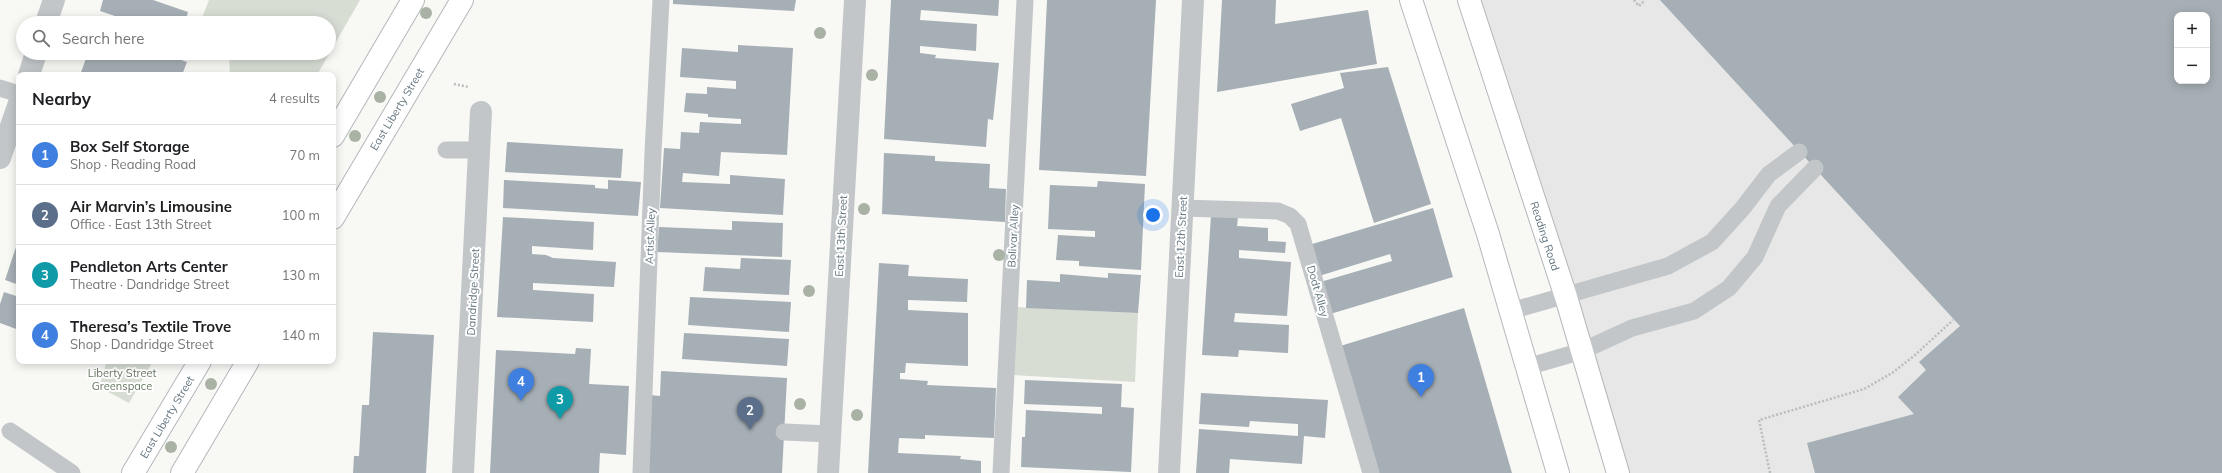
<!DOCTYPE html>
<html lang="en">
<head>
<meta charset="utf-8">
<style>
  :root { --surface:#fff; --page:#f6f6f6; --text:#202124; --muted:#757577; --line:#e0e0e0; --accent:#de4b2f }
  body { margin:0; font-family:Mulish,sans-serif; background:var(--page); color:var(--text) }
  .controls { position:absolute; right:12px; top:12px; display:grid; overflow:hidden; border-radius:8px; box-shadow:0 2px 10px #0003 }
  .controls button { width:36px; height:36px; display:grid; place-items:center; padding:0; border:0; border-bottom:1px solid var(--line); background:var(--surface); color:var(--text); font:20px sans-serif }
  .you { position:absolute; left:1153px; top:215px; width:14px; height:14px; margin:-10px; border:3px solid #fff; border-radius:50%; background:#1a73e8; box-shadow:0 0 0 6px #1a73e833 }
  .badge { display:grid; place-items:center; width:26px; height:26px; border-radius:50%; background:var(--accent); color:#fff; font-size:13px; font-weight:700 }
  .pin { position:absolute; translate:-50% -33px; filter:drop-shadow(0 1px 2px #0008) }
  .pin::after { content:''; position:absolute; top:21px; width:14px; height:12px; background:inherit; clip-path:polygon(0 0,100% 0,50% 100%) }
  .list { margin:0; padding:0; list-style:none }
  h2 { display:flex; justify-content:space-between; align-items:center; height:52px; margin:0; padding:0 16px; font-size:17px }
  h2 small { font-size:13px; font-weight:400; color:var(--muted) }
  .list li { display:grid; grid-template-columns:26px 1fr auto; gap:12px; align-items:center; box-sizing:border-box; height:60px; padding:0 16px; border-top:1px solid var(--line) }
  .list b { display:block; font-size:15px; white-space:nowrap }
  .list p { margin:0; font-size:13px; white-space:nowrap; color:var(--muted) }
  .list em { font-size:13px; font-style:normal; color:var(--muted) }
  .icon { flex:none; width:22px; height:22px; fill:none; stroke:currentColor; stroke-width:2; stroke-linecap:round; stroke-linejoin:round }
  .map { position:relative; flex:none; width:2222px; height:473px; overflow:hidden }
  .search { position:absolute; background:var(--surface); box-shadow:0 2px 10px #0003; left:16px; top:16px; width:320px; height:44px; display:flex; align-items:center; gap:10px; box-sizing:border-box; padding:0 14px; border-radius:22px; color:var(--muted); font-size:15px }
  .panel { position:absolute; background:var(--surface); box-shadow:0 2px 10px #0003; left:16px; top:72px; width:320px; height:292px; border-radius:8px }
  .map>svg:first-child { display:block }
  .built { fill:#e6e7e6; fill-rule:evenodd }
  .green { fill:#d8ddd4 }
  .building { fill:#a6afb5; fill-rule:evenodd }
  .lines { fill:none; stroke-linecap:round; stroke-linejoin:round }
  .primary-casing { stroke:#b3b8bc; stroke-width:24 }
  .path { stroke:#babdbf; stroke-width:2.5; stroke-dasharray:2 2; stroke-linecap:butt }
  .lane { stroke:#c2c6c9; stroke-width:17 }
  .street { stroke:#c2c6c9; stroke-width:22 }
  .primary { stroke:#fff; stroke-width:22 }
  .tree { fill:#a9b2a5 }
  .labels { text-anchor:middle; dominant-baseline:central; stroke-width:4; stroke-linejoin:round; paint-order:stroke }
  .street-label { font-size:11px; fill:#64757f; stroke:#fff }
  .park-label { font-size:11px; fill:#687863; stroke:#fff }
</style>
</head>
<body>
<div class="map">
<svg width="2222" height="473" viewBox="0 0 2222 473">
  <rect width="100%" height="100%" fill="#f8f8f5"/>
  <path class="built" d="M 1466,0 L 2222,0 L 2222,473 L 1618,473 ZM 2177,15 L 2207,15 L 2207,81 L 2177,81 Z"/>
  <g class="green">
    <path d="M 209,0 L 360,0 L 317,75 L 230,75 L 229,56 L 223,53 L 329,53 L 329,23 L 200,23 Z"/>
    <path d="M 1016,307 L 1138,313 L 1135,382 L 1013,375 Z"/>
    <path d="M 107,361 L 153,361 L 129,403 L 99,387 Z"/>
  </g>
  <g class="building">
    <path d="M 103,0 L 153,0 L 188,12 L 185,23 L 136,23 L 100,11 Z"/>
    <path d="M 673,0 L 796,0 L 794,11 L 673,4 Z"/>
    <path d="M 891,0 L 999,0 L 998,16 L 921,10 L 920,20 L 977,24 L 976,51 L 920,46 L 920,53 L 936,55 L 935,58 L 999,63 L 993,120 L 988,119 L 986,147 L 884,139 Z"/>
    <path d="M 1047,0 L 1156,0 L 1146,176 L 1039,170 Z"/>
    <path d="M 1222,0 L 1276,0 L 1275,24 L 1368,10 L 1377,64 L 1217,92 Z"/>
    <path d="M 1660,0 L 2222,0 L 2222,473 L 1815,473 L 1807,443 L 1914,414 L 1898,397 L 1926,370 L 1919,362 L 1960,326 ZM 2177,15 L 2207,15 L 2207,81 L 2177,81 Z"/>
    <path d="M 738,45 L 793,48 L 787,155 L 721,152 L 719,176 L 683,173 L 682,182 L 730,184 L 730,175 L 785,179 L 783,215 L 660,208 L 664,148 L 680,149 L 681,132 L 699,133 L 700,122 L 741,124 L 741,119 L 708,117 L 708,114 L 684,112 L 686,93 L 707,94 L 707,87 L 736,89 L 736,81 L 680,77 L 682,48 L 738,52 Z"/>
    <path d="M 88,53 L 160,53 L 187,62 L 182,75 L 80,75 Z"/>
    <path d="M 1388,67 L 1431,204 L 1374,223 L 1341,118 L 1300,131 L 1291,104 L 1344,88 L 1340,73 Z"/>
    <path d="M 507,142 L 623,149 L 621,178 L 505,172 Z"/>
    <path d="M 884,153 L 935,156 L 935,161 L 990,164 L 989,188 L 1006,189 L 1005,222 L 882,214 Z"/>
    <path d="M 504,180 L 595,185 L 595,188 L 608,189 L 608,180 L 641,182 L 638,216 L 503,208 Z"/>
    <path d="M 1098,181 L 1145,184 L 1141,270 L 1079,266 L 1079,261 L 1056,260 L 1058,235 L 1095,237 L 1095,231 L 1048,229 L 1050,185 L 1097,187 Z"/>
    <path d="M 1433,208 L 1453,277 L 1327,315 L 1317,283 L 1392,261 L 1390,254 L 1319,276 L 1309,245 Z"/>
    <path d="M 1211,215 L 1238,217 L 1237,226 L 1268,228 L 1268,241 L 1286,242 L 1285,253 L 1239,250 L 1239,258 L 1291,262 L 1287,316 L 1235,313 L 1234,322 L 1289,325 L 1288,353 L 1239,350 L 1238,357 L 1202,355 Z"/>
    <path d="M 503,217 L 594,222 L 593,250 L 532,246 L 532,254 L 546,255 L 553,258 L 616,262 L 614,287 L 533,283 L 533,290 L 594,294 L 593,322 L 497,317 Z"/>
    <path d="M 732,221 L 783,223 L 782,257 L 657,252 L 659,227 L 732,230 Z"/>
    <path d="M 16,247 L 19,248 L 19,285 L 5,280 Z"/>
    <path d="M 741,258 L 791,260 L 789,295 L 703,291 L 705,267 L 740,269 Z"/>
    <path d="M 879,263 L 909,265 L 908,276 L 968,279 L 967,302 L 908,300 L 908,310 L 968,313 L 968,366 L 906,363 L 905,373 L 900,373 L 900,379 L 928,381 L 927,385 L 996,388 L 994,438 L 925,435 L 925,439 L 899,438 L 898,453 L 961,456 L 960,459 L 981,461 L 981,473 L 868,473 Z"/>
    <path d="M 1108,273 L 1141,275 L 1138,313 L 1026,308 L 1027,280 L 1060,282 L 1060,274 L 1108,278 Z"/>
    <path d="M 4,292 L 19,297 L 19,330 L 0,323 L 0,304 Z"/>
    <path d="M 690,297 L 791,302 L 789,332 L 688,325 Z"/>
    <path d="M 1464,308 L 1512,473 L 1375,473 L 1337,347 Z"/>
    <path d="M 373,332 L 434,335 L 426,473 L 353,473 L 354,456 L 359,456 L 362,405 L 369,405 Z"/>
    <path d="M 684,333 L 789,339 L 787,366 L 682,359 Z"/>
    <path d="M 576,348 L 591,349 L 589,384 L 629,386 L 626,455 L 600,453 L 599,473 L 490,473 L 496,350 L 575,354 Z"/>
    <path d="M 661,371 L 787,378 L 782,473 L 646,473 L 650,395 L 660,396 Z"/>
    <path d="M 1025,380 L 1122,384 L 1121,407 L 1134,408 L 1131,472 L 1021,467 L 1022,437 L 1025,437 L 1026,410 L 1102,414 L 1102,407 L 1024,404 Z"/>
    <path d="M 1201,393 L 1328,400 L 1325,438 L 1304,436 L 1302,464 L 1230,459 L 1229,473 L 1196,473 L 1199,429 L 1298,436 L 1298,424 L 1250,421 L 1249,427 L 1199,424 Z"/>
  </g>
  <g class="lines">
    <defs>
      <g id="primary">
        <path d="M 1411,0 L 1488,234 L 1558,473"/>
        <path d="M 1469,0 L 1566,297 L 1618,473"/>
        <path d="M 333,136 L 413,0"/>
        <path d="M 333,218 L 462,0"/>
        <path d="M 133,473 L 200,361"/>
        <path d="M 182,473 L 248,361"/>
      </g>
    </defs>
    <use href="#primary" class="primary-casing"/>
    <g class="path">
      <path d="M 1634,0 L 1639,6 L 1645,0"/>
      <path d="M 454,84 L 469,87"/>
      <path d="M 1770,473 L 1759,420 L 1864,389 L 1892,373 L 1914,356 L 1953,320"/>
    </g>
    <g class="lane">
      <path d="M 0,88 L 19,94"/>
      <path d="M 446,150 L 479,150"/>
      <path d="M 1182,208 L 1278,211 L 1290,216 L 1298,224 L 1371,473"/>
      <path d="M 1511,311 L 1668,266 L 1712,242 L 1742,209 L 1769,174 L 1799,152"/>
      <path d="M 1527,367 L 1582,351 L 1632,328 L 1694,311 L 1729,288 L 1755,257 L 1778,206 L 1815,168"/>
      <path d="M 10,431 L 72,473"/>
      <path d="M 784,432 L 830,434"/>
      <path d="M 641,473 L 653,152 L 661,0"/>
      <path d="M 1001,473 L 1025,0"/>
    </g>
    <g class="street">
      <path d="M 46,23 L 54,0"/>
      <path d="M 29,75 L 36,53"/>
      <path d="M 0,158 L 19,103"/>
      <path d="M 463,473 L 481,112"/>
      <path d="M 828,473 L 855,0"/>
      <path d="M 1169,473 L 1193,0"/>
    </g>
    <use href="#primary" class="primary"/>
  </g>
  <g class="tree">
    <circle cx="426" cy="13" r="6"/>
    <circle cx="820" cy="33" r="6"/>
    <circle cx="872" cy="75" r="6"/>
    <circle cx="380" cy="97" r="6"/>
    <circle cx="355" cy="136" r="6"/>
    <circle cx="864" cy="209" r="6"/>
    <circle cx="999" cy="255" r="6"/>
    <circle cx="809" cy="291" r="6"/>
    <circle cx="211" cy="384" r="6"/>
    <circle cx="800" cy="404" r="6"/>
    <circle cx="857" cy="415" r="6"/>
    <circle cx="171" cy="447" r="6"/>
  </g>
  <g class="labels">
    <g class="street-label">
      <text transform="translate(397 109) rotate(-59)">East Liberty Street</text>
      <text transform="translate(650 236) rotate(-88)">Artist Alley</text>
      <text transform="translate(841 236) rotate(-87)">East 13th Street</text>
      <text transform="translate(1013 236) rotate(-87)">Bolivar Alley</text>
      <text transform="translate(1545 236) rotate(72)">Reading Road</text>
      <text transform="translate(1181 237) rotate(-87)">East 12th Street</text>
      <text transform="translate(1318 291) rotate(74)">Dodt Alley</text>
      <text transform="translate(473 292) rotate(-87)">Dandridge Street</text>
      <text transform="translate(167 417) rotate(-59)">East Liberty Street</text>
    </g>
    <g class="park-label">
      <text x="122" y="373">Liberty Street<tspan x="122" dy="13">Greenspace</tspan></text>
    </g>
  </g>
</svg>
<div class="controls">
<button>+</button>
<button>−</button>
</div>
<div class="you"></div>
<div class="pin badge" style="left:1421px;top:397px;background:#3f7fe0">1</div>
<div class="pin badge" style="left:750px;top:430px;background:#5c6f8a">2</div>
<div class="pin badge" style="left:560px;top:419px;background:#0f9aa8">3</div>
<div class="pin badge" style="left:521px;top:401px;background:#3f7fe0">4</div>
<div class="search"><svg class="icon" aria-label="search" viewBox="0 0 24 24"><circle cx="10" cy="10" r="6"/><path d="M15 15l6 6"/></svg>Search here</div>
<section class="panel">
<h2>Nearby<small>4 results</small></h2>
<ul class="list">
<li><span class="badge" style="background:#3f7fe0">1</span><div><b>Box Self Storage</b><p>Shop · Reading Road</p></div><em>70 m</em></li>
<li><span class="badge" style="background:#5c6f8a">2</span><div><b>Air Marvin’s Limousine</b><p>Office · East 13th Street</p></div><em>100 m</em></li>
<li><span class="badge" style="background:#0f9aa8">3</span><div><b>Pendleton Arts Center</b><p>Theatre · Dandridge Street</p></div><em>130 m</em></li>
<li><span class="badge" style="background:#3f7fe0">4</span><div><b>Theresa’s Textile Trove</b><p>Shop · Dandridge Street</p></div><em>140 m</em></li>
</ul>
</section>
</div>
</body>
</html>
